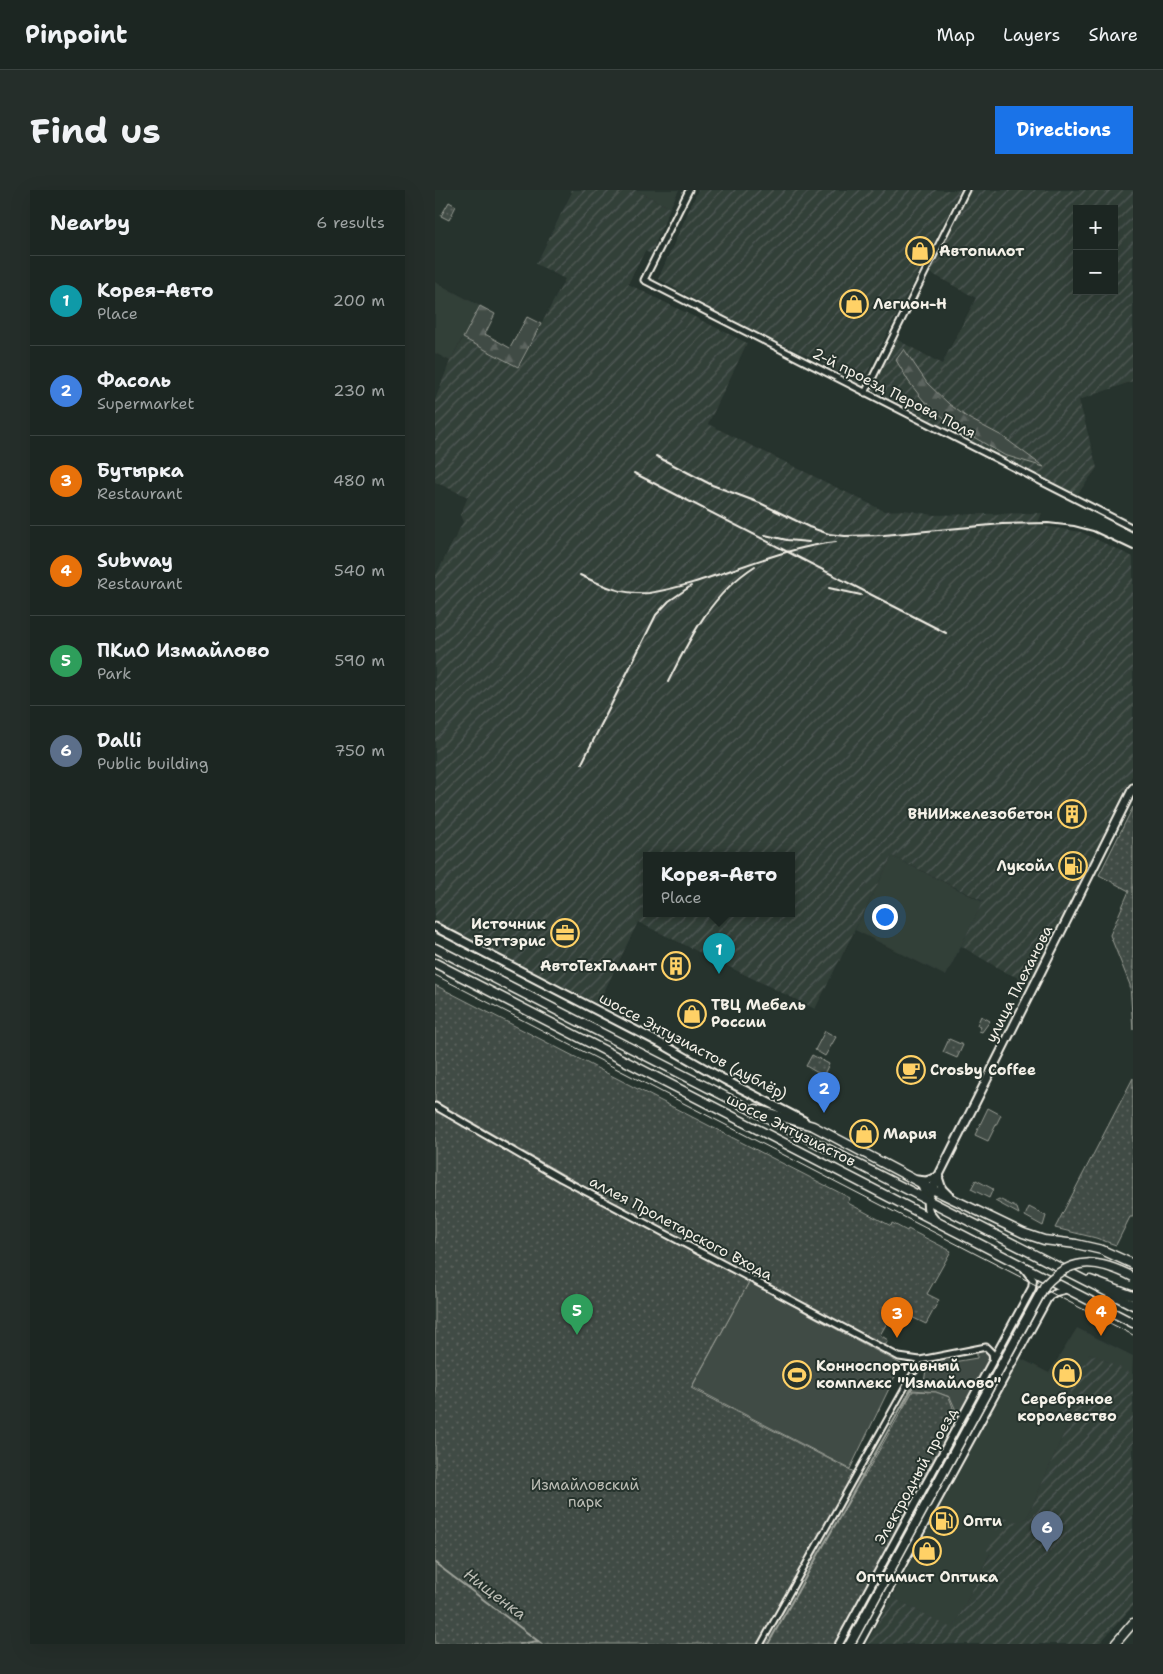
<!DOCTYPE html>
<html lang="en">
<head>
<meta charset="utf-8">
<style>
  :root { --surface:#1c2622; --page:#252e2a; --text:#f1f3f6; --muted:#a0a5a5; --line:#3a4340; --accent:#1a73e8 }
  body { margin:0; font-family:"Shantell Sans",sans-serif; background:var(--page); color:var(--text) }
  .controls { position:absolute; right:15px; top:15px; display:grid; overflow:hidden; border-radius:0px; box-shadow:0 5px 20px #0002 }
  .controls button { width:45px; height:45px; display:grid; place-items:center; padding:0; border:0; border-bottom:1px solid var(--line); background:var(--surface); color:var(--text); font:25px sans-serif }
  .you { position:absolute; left:449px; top:726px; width:18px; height:18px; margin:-12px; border:4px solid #fff; border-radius:50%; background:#1a73e8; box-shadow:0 0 0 8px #1a73e833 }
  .badge { display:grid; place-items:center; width:32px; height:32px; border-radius:50%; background:var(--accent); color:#fff; font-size:16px; font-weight:700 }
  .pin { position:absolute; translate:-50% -41px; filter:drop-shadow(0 1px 2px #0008) }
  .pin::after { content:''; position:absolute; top:26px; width:18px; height:15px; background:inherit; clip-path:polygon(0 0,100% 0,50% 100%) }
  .popup { position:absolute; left:208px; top:662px; width:152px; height:65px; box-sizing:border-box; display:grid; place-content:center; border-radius:0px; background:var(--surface); filter:drop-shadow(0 1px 4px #0005); font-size:16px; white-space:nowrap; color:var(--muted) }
  .popup b { font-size:19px; color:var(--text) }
  .popup::after { content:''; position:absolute; left:50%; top:100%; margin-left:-10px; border:10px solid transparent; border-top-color:var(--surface) }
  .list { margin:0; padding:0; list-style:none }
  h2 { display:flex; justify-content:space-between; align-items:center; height:65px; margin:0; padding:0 20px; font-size:21px }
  h2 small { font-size:16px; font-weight:400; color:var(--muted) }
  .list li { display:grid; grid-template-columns:32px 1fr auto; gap:15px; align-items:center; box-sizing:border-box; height:90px; padding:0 20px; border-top:1px solid var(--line) }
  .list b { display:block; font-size:19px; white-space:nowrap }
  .list p { margin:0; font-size:16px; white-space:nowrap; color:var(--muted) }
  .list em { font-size:16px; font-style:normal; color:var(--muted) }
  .map { position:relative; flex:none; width:698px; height:1454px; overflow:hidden; border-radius:0px }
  header { display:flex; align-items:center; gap:30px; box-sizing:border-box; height:70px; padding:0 25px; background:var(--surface); border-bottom:1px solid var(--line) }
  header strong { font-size:24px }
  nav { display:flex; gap:28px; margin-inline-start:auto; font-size:18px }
  .intro { display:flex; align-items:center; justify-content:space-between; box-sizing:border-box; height:120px; padding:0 30px }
  h1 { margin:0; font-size:35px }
  .button { padding:12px 22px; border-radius:0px; background:var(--accent); color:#fff; font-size:18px; font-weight:700 }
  main { display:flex; gap:30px; padding:0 30px }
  aside { flex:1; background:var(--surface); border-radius:0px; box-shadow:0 5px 20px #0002 }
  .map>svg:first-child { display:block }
  .built { fill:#333f39 }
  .industrial { fill:url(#industrial-furrows); fill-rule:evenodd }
  .green { fill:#414b45; stroke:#9a9e96 }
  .forest { fill:url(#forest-firs); stroke:#9a9e96 }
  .park { fill:url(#park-dots); stroke:#9a9e96 }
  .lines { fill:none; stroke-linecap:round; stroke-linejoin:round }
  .stream { stroke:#9fa39b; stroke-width:2 }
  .pedestrian-casing { stroke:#f4f1e8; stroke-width:8 }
  .minor-casing { stroke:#f4f1e8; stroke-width:9 }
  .tertiary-casing { stroke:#f4f1e8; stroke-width:10 }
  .secondary-casing { stroke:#f4f1e8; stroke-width:11 }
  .primary-casing { stroke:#f4f1e8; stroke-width:11 }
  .pedestrian { stroke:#26332d; stroke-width:4 }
  .minor { stroke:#26332d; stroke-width:5 }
  .tertiary { stroke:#26332d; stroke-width:6 }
  .secondary { stroke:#26332d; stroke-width:7 }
  .primary { stroke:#26332d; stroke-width:8 }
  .tram { stroke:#f4f1e8; stroke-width:1 }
  .rail { stroke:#f4f1e8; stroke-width:2 }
  .primary-bridge-casing { stroke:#f4f1e8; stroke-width:11; stroke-linecap:butt }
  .primary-bridge { stroke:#26332d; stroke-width:8 }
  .labels { text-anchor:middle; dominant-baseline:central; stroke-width:4; stroke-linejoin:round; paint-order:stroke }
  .poi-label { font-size:15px; font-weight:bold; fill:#f4f1e8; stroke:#26332d; text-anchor:start }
  .street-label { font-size:15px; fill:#f4f1e8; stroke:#26332d }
  .park-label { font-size:15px; fill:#bebfb7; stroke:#26332d }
  .water-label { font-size:16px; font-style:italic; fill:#bcbdb5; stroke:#26332d }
</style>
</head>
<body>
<header>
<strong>Pinpoint</strong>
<nav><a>Map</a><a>Layers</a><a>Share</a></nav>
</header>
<div class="intro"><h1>Find us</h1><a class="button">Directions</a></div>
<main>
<aside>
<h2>Nearby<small>6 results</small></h2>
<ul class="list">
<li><span class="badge" style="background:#0f9aa8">1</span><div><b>Корея-Авто</b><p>Place</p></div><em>200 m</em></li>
<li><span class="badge" style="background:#3f7fe0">2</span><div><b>Фасоль</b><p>Supermarket</p></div><em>230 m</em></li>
<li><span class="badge" style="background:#e8710a">3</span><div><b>Бутырка</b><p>Restaurant</p></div><em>480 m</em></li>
<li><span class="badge" style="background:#e8710a">4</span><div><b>Subway</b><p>Restaurant</p></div><em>540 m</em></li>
<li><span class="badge" style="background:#2e9e5b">5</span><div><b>ПКиО Измайлово</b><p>Park</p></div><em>590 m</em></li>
<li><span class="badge" style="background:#5c6f8a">6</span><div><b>Dalli</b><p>Public building</p></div><em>750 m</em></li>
</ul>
</aside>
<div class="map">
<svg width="698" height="1454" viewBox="0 0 698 1454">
  <defs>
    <pattern id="industrial-furrows" width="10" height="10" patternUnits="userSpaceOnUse" patternTransform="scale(1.25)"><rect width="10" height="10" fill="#333f39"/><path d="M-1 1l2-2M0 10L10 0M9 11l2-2" fill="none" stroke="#515b56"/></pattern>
    <pattern id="forest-firs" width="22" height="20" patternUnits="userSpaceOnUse" patternTransform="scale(1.25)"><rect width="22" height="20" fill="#414b45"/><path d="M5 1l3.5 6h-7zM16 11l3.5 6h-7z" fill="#5d6560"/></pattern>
    <pattern id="park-dots" width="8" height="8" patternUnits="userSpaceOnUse" patternTransform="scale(1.25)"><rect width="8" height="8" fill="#414b45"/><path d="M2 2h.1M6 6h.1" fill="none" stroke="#5d6560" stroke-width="1.8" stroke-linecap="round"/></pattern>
  </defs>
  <rect width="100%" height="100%" fill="#26332d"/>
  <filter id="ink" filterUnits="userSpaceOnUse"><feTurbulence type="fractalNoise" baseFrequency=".02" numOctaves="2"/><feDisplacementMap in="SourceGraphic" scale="10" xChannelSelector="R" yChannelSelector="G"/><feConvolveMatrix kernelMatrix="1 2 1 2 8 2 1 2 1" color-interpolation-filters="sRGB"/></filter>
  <g filter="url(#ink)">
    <g class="built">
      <path d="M 201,0 L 244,0 L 235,18 Z"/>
      <path d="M 0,92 L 45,116 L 15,171 L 0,163 Z"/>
      <path d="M 457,666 L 548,712 L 511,786 L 420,740 Z"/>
      <path d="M 642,1138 L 698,1166 L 697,1185 L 655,1163 L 633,1234 L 592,1328 L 582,1333 L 568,1326 L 555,1363 L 518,1440 L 457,1407 L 585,1168 L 614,1183 Z"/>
    </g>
    <g class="industrial">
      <path d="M 134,0 L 201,0 L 235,18 L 216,64 L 210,61 L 193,94 L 312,153 L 273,234 L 449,321 L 470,320 L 498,325 L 607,323 L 602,335 L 646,342 L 698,367 L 698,584 L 595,793 L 570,782 L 526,756 L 548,711 L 457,666 L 380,819 L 203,732 L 163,814 L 0,732 L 0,387 L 28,332 L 25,325 L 33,307 L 0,292 L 0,210 L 15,171 L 28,148 L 84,177 L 130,89 L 101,74 L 137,2 ZM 212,665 L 356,665 L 356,723 L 212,723 Z"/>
      <path d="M 263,0 L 525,0 L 426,195 L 382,170 L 302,133 L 223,89 Z"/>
      <path d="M 535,0 L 698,0 L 698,191 L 644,210 L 662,278 L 642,305 L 439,202 L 437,199 L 461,149 L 507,174 L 541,108 L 494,82 ZM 642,19 L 679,19 L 679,101 L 642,101 Z"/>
      <path d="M 655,1163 L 698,1184 L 698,1416 L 664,1454 L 431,1454 L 457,1407 L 518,1439 L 555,1364 L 552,1360 L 568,1326 L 582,1332 L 592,1328 L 633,1234 L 623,1226 Z"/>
    </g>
    <g class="green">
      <path d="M 546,826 L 555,831 L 547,842 L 544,841 L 546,837 L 542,835 Z"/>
      <path d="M 390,841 L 401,847 L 390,866 L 380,860 Z"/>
      <path d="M 553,918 L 566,925 L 553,951 L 540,945 Z"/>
      <path d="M 541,990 L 558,999 L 554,1008 L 536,999 Z"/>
      <path d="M 564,1009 L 582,1018 L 584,1024 L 560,1011 Z"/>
      <path d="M 594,1017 L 611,1026 L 608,1036 L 590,1026 Z"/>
      <path d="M 314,1092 L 466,1174 L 415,1279 L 257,1197 Z"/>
      <path d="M 551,1161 C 555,1165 555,1168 554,1174 L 524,1227 L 515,1207 L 501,1202 L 478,1200 L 468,1217 L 466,1217 L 481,1189 L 489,1193 L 492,1172 L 517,1167 L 518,1172 L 542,1168 L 542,1162 Z"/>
    </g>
    <g class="forest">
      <path d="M 45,116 L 60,124 L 50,144 L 75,158 L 92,127 L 106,134 L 83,177 L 28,148 Z"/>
      <path d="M 469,159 L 492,193 L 514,214 L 533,228 L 567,246 L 609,277 L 569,265 L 515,233 L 488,210 L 474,192 L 461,170 Z"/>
    </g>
    <g class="park">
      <path d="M 14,12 L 21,16 L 14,30 L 6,26 Z"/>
      <path d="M 698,617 L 698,840 L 695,795 L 675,745 L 694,701 L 664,685 Z"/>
      <path d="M 0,795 L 415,1008 L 413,1013 L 456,1036 L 457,1033 L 472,1041 L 473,1039 L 516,1061 L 492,1104 L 504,1110 L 491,1134 L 460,1119 L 445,1145 L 453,1150 L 450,1156 L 194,1022 L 0,911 Z"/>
      <path d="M 514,849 L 528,855 L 522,868 L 508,862 Z"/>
      <path d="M 377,865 L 394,874 L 388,886 L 371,876 Z"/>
      <path d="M 698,888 L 698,1027 L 695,1027 L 681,1055 L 661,1048 L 620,1038 Z"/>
      <path d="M 0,919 L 199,1031 L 314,1092 L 256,1198 L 429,1287 L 478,1201 L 501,1202 L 514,1207 L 522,1228 L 475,1310 L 405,1454 L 0,1454 Z"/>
    </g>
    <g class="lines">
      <g class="stream">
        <path d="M 0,1373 L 107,1454"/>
        <path d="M 85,1454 L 103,1451"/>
        <path d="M 333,1454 L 481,1191"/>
      </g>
      <defs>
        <g id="pedestrian">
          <path d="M 480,1181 L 485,1170"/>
          <path d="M 326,1454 L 477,1185"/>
        </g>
        <g id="minor">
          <path d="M 254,0 L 209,90 L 698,338"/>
          <path d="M 430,203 L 531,0"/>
          <path d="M 0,916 L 125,988 L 464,1167 L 485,1170 L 551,1157 L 557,1163 L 558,1170"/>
        </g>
        <g id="tertiary">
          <path d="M 404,1454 L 597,1098 L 598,1090 L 589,1078"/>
          <path d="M 424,1454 L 614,1106 L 621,1102 L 633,1099"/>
        </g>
        <g id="secondary">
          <path d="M 0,737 L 227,854 L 290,890 L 369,931"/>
          <path d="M 503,987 L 507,999 L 515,1007"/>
          <path d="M 482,990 L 491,991 L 503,987"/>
          <path d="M 486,993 L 492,1010"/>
          <path d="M 499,1029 C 485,1014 496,1003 503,987 L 698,598"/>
        </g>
        <g id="primary">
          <path d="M 0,758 L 698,1115"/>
          <path d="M 0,773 L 698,1133"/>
          <path d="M 321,919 L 378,936 L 497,999 L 588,1043 L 609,1050 L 641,1054 L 667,1060 L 698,1074"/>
          <path d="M 655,1090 L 698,1106"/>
          <path d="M 680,1454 L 698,1433"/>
        </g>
      </defs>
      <use href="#pedestrian" class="pedestrian-casing"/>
      <use href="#minor" class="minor-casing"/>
      <use href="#tertiary" class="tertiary-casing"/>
      <use href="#secondary" class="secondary-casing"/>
      <use href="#primary" class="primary-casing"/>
      <use href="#pedestrian" class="pedestrian"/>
      <use href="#minor" class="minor"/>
      <use href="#tertiary" class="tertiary"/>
      <use href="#secondary" class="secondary"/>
      <use href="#primary" class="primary"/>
      <path class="tram" d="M 0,785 L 698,1145"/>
      <g class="rail">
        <path d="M 221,266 L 277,295 L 325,313 L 374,337 L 394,344 L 410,346 L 449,345 L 567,334 L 613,333 L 639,336 L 658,341 L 698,360"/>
        <path d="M 199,283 L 511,443"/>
        <path d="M 330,345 L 352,350 L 374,352"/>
        <path d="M 145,385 C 168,396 188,405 214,403 C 278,393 336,359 401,352"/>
        <path d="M 394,398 L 426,405"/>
        <path d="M 233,492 C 255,448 276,404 320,376"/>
        <path d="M 147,573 L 221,425 L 234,411 L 256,396"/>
      </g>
      <defs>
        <path id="primary-bridge" d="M 415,1454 L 610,1095 C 638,1065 665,1070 698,1087"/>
      </defs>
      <use href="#primary-bridge" class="primary-bridge-casing"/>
      <use href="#primary-bridge" class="primary-bridge"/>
    </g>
  </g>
  <defs>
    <symbol id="shop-ring" viewBox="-11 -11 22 22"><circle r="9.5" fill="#26332d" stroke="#ffd166" stroke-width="1.5"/><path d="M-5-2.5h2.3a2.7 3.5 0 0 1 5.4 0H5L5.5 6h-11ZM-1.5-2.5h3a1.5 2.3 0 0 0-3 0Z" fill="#ffd166"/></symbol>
    <symbol id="building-ring" viewBox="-11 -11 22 22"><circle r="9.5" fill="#26332d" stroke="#ffd166" stroke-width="1.5"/><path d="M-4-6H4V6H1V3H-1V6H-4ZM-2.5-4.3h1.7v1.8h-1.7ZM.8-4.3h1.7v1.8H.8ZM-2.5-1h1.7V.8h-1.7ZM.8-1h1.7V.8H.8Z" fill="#ffd166"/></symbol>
    <symbol id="fuel-ring" viewBox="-11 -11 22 22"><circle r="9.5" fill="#26332d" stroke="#ffd166" stroke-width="1.5"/><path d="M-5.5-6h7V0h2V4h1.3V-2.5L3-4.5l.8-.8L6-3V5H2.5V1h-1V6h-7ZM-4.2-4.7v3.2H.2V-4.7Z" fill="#ffd166"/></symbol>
    <symbol id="office-ring" viewBox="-11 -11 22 22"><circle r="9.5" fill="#26332d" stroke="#ffd166" stroke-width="1.5"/><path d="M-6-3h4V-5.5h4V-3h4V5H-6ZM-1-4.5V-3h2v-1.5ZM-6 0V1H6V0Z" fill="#ffd166"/></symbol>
    <symbol id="cafe-ring" viewBox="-11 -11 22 22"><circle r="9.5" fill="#26332d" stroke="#ffd166" stroke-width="1.5"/><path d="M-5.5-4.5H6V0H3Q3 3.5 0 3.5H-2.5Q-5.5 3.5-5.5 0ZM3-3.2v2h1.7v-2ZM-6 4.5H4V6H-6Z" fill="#ffd166"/></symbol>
    <symbol id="stadium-ring" viewBox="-11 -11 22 22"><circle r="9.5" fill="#26332d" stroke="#ffd166" stroke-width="1.5"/><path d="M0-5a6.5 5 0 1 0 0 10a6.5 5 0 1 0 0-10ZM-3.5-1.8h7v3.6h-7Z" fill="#ffd166"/></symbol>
  </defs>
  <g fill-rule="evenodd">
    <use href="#shop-ring" x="469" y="45" width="32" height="32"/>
    <use href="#shop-ring" x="403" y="98" width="32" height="32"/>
    <use href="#building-ring" x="621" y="608" width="32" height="32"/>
    <use href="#fuel-ring" x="622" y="660" width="32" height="32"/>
    <use href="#office-ring" x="114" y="727" width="32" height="32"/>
    <use href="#building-ring" x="225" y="760" width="32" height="32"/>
    <use href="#shop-ring" x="241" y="808" width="32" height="32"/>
    <use href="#cafe-ring" x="460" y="864" width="32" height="32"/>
    <use href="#shop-ring" x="413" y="928" width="32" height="32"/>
    <use href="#shop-ring" x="616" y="1167" width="32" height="32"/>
    <use href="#stadium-ring" x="346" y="1169" width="32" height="32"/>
    <use href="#fuel-ring" x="493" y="1315" width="32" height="32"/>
    <use href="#shop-ring" x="476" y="1345" width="32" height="32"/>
  </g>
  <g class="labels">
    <g class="poi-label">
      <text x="504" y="61">Автопилот</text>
      <text x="438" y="114">Легион-Н</text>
      <text x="618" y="624" text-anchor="end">ВНИИжелезобетон</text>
      <text x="619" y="676" text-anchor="end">Лукойл</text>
      <text x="111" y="734" text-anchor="end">Источник<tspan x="111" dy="17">Бэттэрис</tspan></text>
      <text x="222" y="776" text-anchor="end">АвтоТехГалант</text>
      <text x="276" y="815">ТВЦ Мебель<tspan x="276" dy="17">России</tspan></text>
      <text x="495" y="880">Crosby Coffee</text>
      <text x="448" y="944">Мария</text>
      <text x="381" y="1176">Конноспортивный<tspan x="381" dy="17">комплекс "Измайлово"</tspan></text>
      <text x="632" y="1209" text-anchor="middle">Серебряное<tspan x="632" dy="17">королевство</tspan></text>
      <text x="528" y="1331">Опти</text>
      <text x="492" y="1387" text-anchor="middle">Оптимист Оптика</text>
    </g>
    <g class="street-label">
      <text transform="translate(459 203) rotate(27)">2-й проезд Перова Поля</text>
      <text transform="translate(584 794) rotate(-63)">улица Плеханова</text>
      <text transform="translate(258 856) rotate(28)">шоссе Энтузиастов (дублёр)</text>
      <text transform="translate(356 940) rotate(27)">шоссе Энтузиастов</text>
      <text transform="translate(246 1038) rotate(28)">аллея Пролетарского Входа</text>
      <text transform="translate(481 1286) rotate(-61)">Электродный проезд</text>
    </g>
    <g class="park-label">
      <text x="150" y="1295">Измайловский<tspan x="150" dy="17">парк</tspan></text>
    </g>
    <g class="water-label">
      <text transform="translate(60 1404) rotate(37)">Нищенка</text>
    </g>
  </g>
</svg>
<div class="controls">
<button>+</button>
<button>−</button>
</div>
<div class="you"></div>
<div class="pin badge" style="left:284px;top:784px;background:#0f9aa8">1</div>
<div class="popup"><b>Корея-Авто</b>Place</div>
<div class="pin badge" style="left:389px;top:923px;background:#3f7fe0">2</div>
<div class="pin badge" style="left:462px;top:1148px;background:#e8710a">3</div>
<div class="pin badge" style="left:666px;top:1146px;background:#e8710a">4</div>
<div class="pin badge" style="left:142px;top:1145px;background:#2e9e5b">5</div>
<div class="pin badge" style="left:612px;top:1362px;background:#5c6f8a">6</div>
</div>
</main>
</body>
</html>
